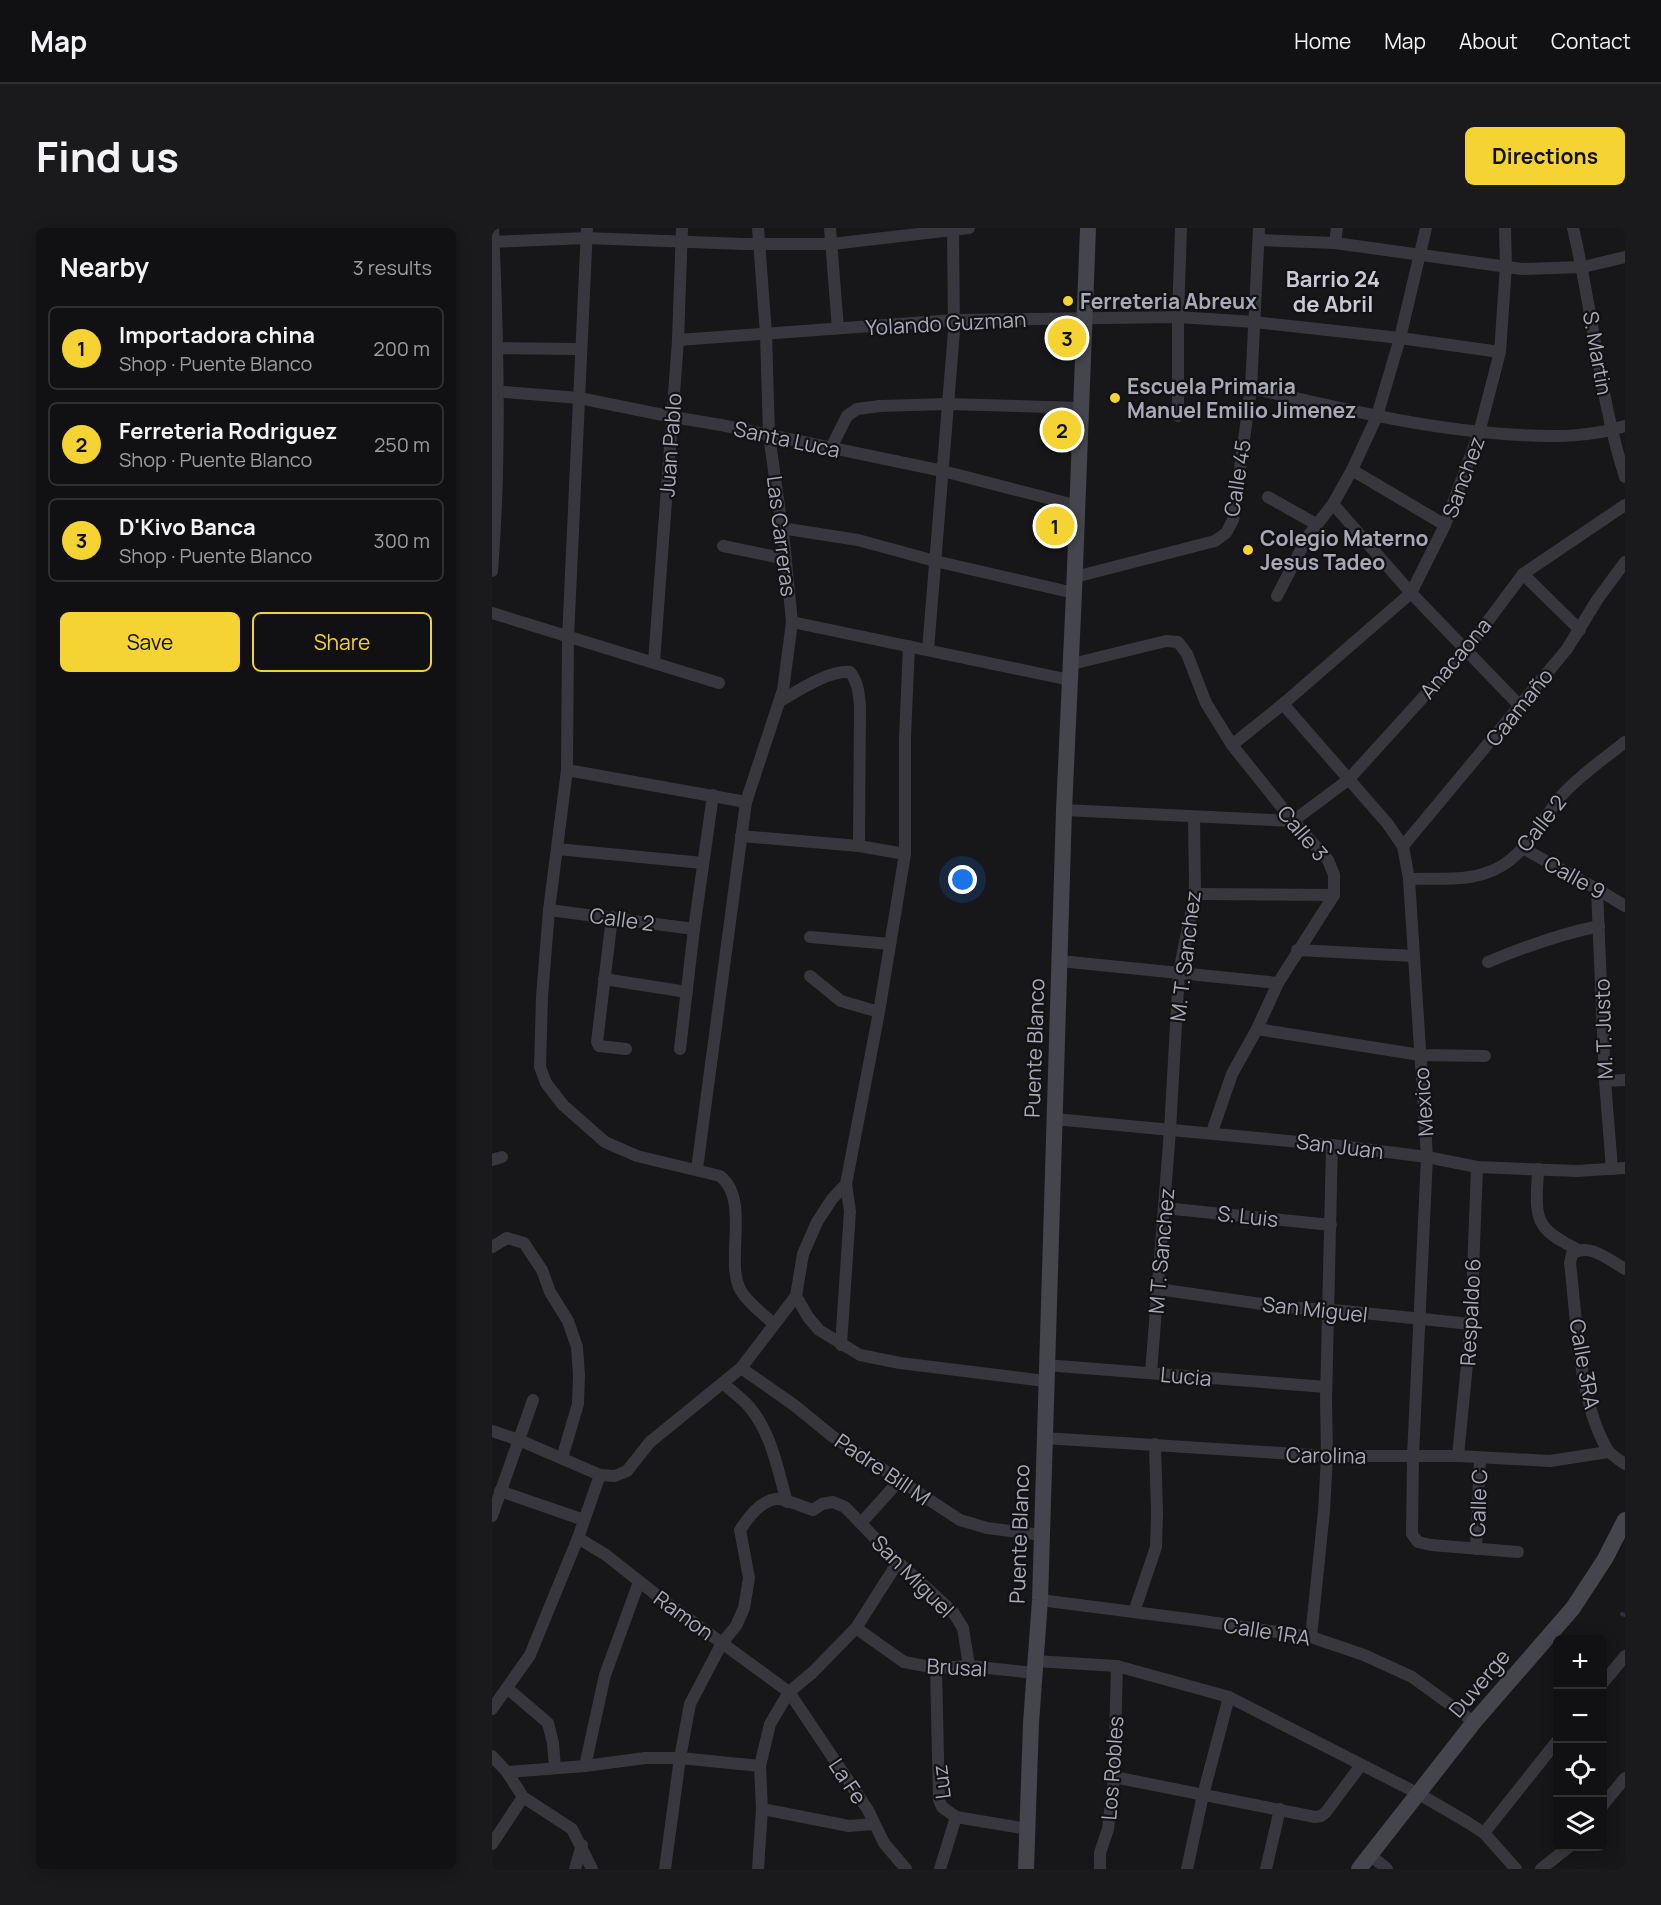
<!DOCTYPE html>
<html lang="en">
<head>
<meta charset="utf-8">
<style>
  :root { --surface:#111012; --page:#1a191b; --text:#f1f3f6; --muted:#9c9d9f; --line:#303032; --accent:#f4d333 }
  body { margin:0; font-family:Manrope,sans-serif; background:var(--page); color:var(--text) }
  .controls { position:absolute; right:18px; bottom:18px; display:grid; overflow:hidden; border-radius:9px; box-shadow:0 3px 15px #0003 }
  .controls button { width:54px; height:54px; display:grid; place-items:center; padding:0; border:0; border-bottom:2px solid var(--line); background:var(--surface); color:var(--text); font:30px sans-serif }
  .you { position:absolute; left:471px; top:652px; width:21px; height:21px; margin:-15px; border:4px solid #fff; border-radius:50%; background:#1a73e8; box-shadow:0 0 0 9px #1a73e833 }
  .badge { display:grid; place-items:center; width:39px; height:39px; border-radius:50%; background:var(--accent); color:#111; font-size:20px; font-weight:700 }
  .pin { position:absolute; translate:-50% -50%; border:3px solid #fff; box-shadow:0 2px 6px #0006 }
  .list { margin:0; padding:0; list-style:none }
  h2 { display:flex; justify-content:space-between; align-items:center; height:78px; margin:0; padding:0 24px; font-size:26px }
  h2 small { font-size:20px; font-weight:400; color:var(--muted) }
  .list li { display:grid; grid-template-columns:39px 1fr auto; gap:18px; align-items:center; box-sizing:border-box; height:84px; margin:0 12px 12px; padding:0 12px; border:2px solid var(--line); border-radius:9px }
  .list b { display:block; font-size:22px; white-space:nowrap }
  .list p { margin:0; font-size:20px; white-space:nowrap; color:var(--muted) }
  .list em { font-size:20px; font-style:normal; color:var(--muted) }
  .actions { display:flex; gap:12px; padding:18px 24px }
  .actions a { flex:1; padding:14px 0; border:2px solid var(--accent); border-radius:9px; text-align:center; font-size:21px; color:var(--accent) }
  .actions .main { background:var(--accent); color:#111 }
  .icon { flex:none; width:33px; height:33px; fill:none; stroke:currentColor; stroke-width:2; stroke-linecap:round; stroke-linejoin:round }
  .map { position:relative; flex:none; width:1133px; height:1641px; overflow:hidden; border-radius:9px }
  header { display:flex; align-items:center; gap:36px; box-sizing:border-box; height:84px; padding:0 30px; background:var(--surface); border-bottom:2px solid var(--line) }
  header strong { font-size:28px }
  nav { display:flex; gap:33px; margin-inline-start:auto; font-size:21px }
  .intro { display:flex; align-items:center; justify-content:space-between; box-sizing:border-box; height:144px; padding:0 36px }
  h1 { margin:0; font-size:42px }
  .button { padding:15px 27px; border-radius:9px; background:var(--accent); color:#111; font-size:21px; font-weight:700 }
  main { display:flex; gap:36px; padding:0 36px }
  aside { flex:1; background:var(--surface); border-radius:9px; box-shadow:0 3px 15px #0003 }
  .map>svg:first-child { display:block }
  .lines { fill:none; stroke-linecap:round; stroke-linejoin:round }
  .stream { stroke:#2c333c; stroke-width:4 }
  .street { stroke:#37373d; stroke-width:12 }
  .secondary { stroke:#45464d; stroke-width:16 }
  .poi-dot { fill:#f4d333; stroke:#121113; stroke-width:2 }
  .labels { text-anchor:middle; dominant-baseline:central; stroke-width:4.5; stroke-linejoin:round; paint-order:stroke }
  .poi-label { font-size:21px; font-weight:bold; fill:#a8aab8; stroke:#121113; text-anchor:start }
  .street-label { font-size:21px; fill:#a8aab8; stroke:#121113 }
  .neighbourhood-label { font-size:22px; font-weight:bold; fill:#c9cad4; stroke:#121113 }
</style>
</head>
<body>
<header>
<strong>Map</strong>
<nav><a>Home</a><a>Map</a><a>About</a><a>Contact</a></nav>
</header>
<div class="intro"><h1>Find us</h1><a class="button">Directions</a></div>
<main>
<aside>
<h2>Nearby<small>3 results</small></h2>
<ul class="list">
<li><span class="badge">1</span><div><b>Importadora china</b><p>Shop · Puente Blanco</p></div><em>200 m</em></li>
<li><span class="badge">2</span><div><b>Ferreteria Rodriguez</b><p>Shop · Puente Blanco</p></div><em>250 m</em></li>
<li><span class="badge">3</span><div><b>D'Kivo Banca</b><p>Shop · Puente Blanco</p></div><em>300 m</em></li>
</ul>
<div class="actions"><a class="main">Save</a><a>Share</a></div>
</aside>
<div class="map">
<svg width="1133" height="1641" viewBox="0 0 1133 1641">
  <rect width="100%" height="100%" fill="#171618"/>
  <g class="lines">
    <path class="stream" d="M 1130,1386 L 1133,1387"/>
    <g class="street">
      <path d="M 95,0 L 76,410 L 75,542 L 57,682 L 50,769 L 48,839 L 54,855 L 71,877 L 113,914 L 145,928 L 228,948 C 259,972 232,1034 249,1063 C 257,1076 271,1086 282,1096"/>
      <path d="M 338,0 L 346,100"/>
      <path d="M 1081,0 C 1101,83 1107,168 1133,249"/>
      <path d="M 767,12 L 843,15 L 1030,41 L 1091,39 L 1133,29"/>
      <path d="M 0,14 L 94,10 L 251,16 L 340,16 L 477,0"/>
      <path d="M 843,15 L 845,0"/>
      <path d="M 186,112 L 462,92 L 686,89 L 762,94 L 908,110 L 1008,124"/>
      <path d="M 0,120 L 89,121"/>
      <path d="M 759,160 C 848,180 938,203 1029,207 C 1064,209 1100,209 1133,198"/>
      <path d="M 0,163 L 87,170 L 181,189 L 229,197 L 451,243 L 586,278"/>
      <path d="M 686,188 L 686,89 L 689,0"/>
      <path d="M 339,220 L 355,188 L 365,181 L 388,178 L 456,176 L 589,180"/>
      <path d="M 860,242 L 953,297"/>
      <path d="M 776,269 L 824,296"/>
      <path d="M 841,276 L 919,365 L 1028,478"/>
      <path d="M 289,300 L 366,312 L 443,333 L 582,365"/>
      <path d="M 231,318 L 294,331"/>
      <path d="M 0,343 C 9,229 6,114 1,0"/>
      <path d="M 1031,346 L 1088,402"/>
      <path d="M 583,349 L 723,313 L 734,305 L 741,292 L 759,160 L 767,0"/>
      <path d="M 785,368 L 816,308 L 841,276 L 860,242 L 885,188 L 908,110 L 934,0"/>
      <path d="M 0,385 L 227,455"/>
      <path d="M 300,394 L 578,452"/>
      <path d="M 436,422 L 462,103 L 461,0"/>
      <path d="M 162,434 L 186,112 L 190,0"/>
      <path d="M 580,436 L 674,413 L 686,414 L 695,426 L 714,475 L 740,517 L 801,593 L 836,632 L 842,647 L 842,667 L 786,755 L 765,801 L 740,846 L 720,904"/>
      <path d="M 288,473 C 306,463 337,442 358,444 C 366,454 367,466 368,478 L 367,618"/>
      <path d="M 791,476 L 895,595 L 911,618 L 917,651 L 935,929 L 921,1228 L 920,1306 L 926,1314 L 939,1317 L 1026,1324"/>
      <path d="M 740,517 L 791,476 L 919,365 L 953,297 L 987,205 L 1008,124 L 1014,38 L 1013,0"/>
      <path d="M 75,542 L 254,574"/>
      <path d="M 572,582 L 801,593 L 856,552 L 975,421 L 1031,346 L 1133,277"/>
      <path d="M 249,608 L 367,618 L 413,626"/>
      <path d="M 911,618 L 1075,421 L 1105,372 L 1133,334"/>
      <path d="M 65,621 L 211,635"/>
      <path d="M 1032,621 L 1105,661 L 1133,678"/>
      <path d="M 917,651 C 941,650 968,653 991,646 C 1031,635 1045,597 1070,567 C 1088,547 1112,531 1133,514"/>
      <path d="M 1105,661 L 1113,853 L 1120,941"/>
      <path d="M 703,666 L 842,667"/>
      <path d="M 57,682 L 202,701"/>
      <path d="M 120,689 L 105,814 L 107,818 L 134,821"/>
      <path d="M 318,709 L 398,716"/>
      <path d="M 805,722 L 921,728"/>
      <path d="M 568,733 L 786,755"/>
      <path d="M 996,734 C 1032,719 1068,706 1107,698"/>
      <path d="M 318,748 L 349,773 L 387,784"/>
      <path d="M 112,751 L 195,764"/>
      <path d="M 765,801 L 928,827 L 993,828"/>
      <path d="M 188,821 L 202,701 L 221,567"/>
      <path d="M 1113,853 L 1133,852"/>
      <path d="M 562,891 L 840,917 L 935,929 L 985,939 L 1085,943 L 1133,940"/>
      <path d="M 0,932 L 10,929"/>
      <path d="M 205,941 L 254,574 L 291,462 L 300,394 L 292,314 L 277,207 L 274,106 L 266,0"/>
      <path d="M 1046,941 C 1046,957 1041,983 1051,997 C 1058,1008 1075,1016 1086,1022"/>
      <path d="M 672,980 L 839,997"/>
      <path d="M 0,1019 L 15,1010 L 32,1015 L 50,1042 L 58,1064 L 76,1093 L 85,1119 L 87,1147 L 86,1176 L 70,1230"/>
      <path d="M 1133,1041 C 1117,1032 1097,1014 1080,1026 L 1078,1035 C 1085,1092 1086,1171 1115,1221 C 1119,1227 1127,1232 1133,1236"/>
      <path d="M 666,1061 L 790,1079 L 852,1083 L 979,1096"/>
      <path d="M 304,1068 L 316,1089 L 327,1102 L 368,1127 L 408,1135 L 553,1153"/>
      <path d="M 349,1117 L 358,983 L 354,956"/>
      <path d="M 553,1137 L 834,1159"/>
      <path d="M 249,1140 L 302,1177 L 340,1208 L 468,1292 L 495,1300 L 549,1307"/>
      <path d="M 659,1145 L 678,902 L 687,744 L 703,666 L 702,589"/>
      <path d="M 231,1155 C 240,1164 252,1171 259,1181 C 280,1207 286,1243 295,1274"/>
      <path d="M 0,1203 L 27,1212 L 108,1247 L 123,1248 L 135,1243 L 158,1214 L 249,1140 L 304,1068 L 311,1026 L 325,994 L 340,971 L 354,956 L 387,784 L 413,626 L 413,509 L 417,418"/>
      <path d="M 552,1210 L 835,1228 L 966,1228 L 1058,1233 L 1116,1224"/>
      <path d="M 966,1228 L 979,1096 L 985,939"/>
      <path d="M 8,1263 L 92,1292"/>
      <path d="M 0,1288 L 41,1172"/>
      <path d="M 369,1295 L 407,1253"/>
      <path d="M 86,1310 L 114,1327 L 167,1369 L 297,1464 L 376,1582 L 392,1615 L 414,1641"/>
      <path d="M 984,1321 L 988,1230"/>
      <path d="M 548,1372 L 704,1392 L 819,1409 L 872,1427 L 920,1449 L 982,1494"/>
      <path d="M 642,1384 L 664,1319 L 665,1285 L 663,1216"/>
      <path d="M 364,1400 L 412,1434 L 444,1440 L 477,1438 L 542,1445"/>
      <path d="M 819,1409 L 832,1283 L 835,1228 L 834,1172 L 840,917"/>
      <path d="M 543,1433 L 625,1438 L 737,1469 L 927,1566 L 975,1594 L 992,1605 L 1024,1641"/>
      <path d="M 444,1440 L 447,1572 L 450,1579 L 464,1589 L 536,1601"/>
      <path d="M 1110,1456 L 1133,1428"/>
      <path d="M 15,1460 L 56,1495 L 61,1515 L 63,1540"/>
      <path d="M 0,1481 L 38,1427 L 86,1310 L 108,1247"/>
      <path d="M 0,1528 L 15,1544 L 31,1569 L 80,1601 L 100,1641"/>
      <path d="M 93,1538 L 113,1447 L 147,1354"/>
      <path d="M 15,1544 L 93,1538 L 153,1530 L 188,1530 L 268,1538"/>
      <path d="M 622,1549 L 823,1589 L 829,1588 L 834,1584 L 869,1537"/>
      <path d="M 1110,1578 L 1133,1550"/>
      <path d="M 270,1581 L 357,1598 L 382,1596"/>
      <path d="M 992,1605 L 1066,1512"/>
      <path d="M 0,1616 L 31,1569"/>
      <path d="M 878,1627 L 895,1641"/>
      <path d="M 83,1641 L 90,1617"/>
      <path d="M 173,1641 L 188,1530 L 198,1476 L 230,1415 L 244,1398 L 252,1380 L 257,1350 L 248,1302 C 256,1290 268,1273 284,1271 C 291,1270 312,1279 321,1282 L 330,1276 L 341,1274 L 353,1279 L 406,1334 L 461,1384 L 471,1400 L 477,1438"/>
      <path d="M 266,1641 L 270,1581 L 268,1538 L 278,1496 L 297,1464 L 320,1445 L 364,1400 L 406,1334"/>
      <path d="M 448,1641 L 464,1589"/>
      <path d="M 608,1641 L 608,1625 L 616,1601 L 622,1549 L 625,1438"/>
      <path d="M 695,1641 L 711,1567 L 737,1469"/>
      <path d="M 774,1641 L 788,1581"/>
      <path d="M 1049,1641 L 1078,1618"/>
    </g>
    <g class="secondary">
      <path d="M 534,1641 L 539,1495 L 548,1372 L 572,582 L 582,365 L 596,0"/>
      <path d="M 867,1641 L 982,1494 L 1081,1380 L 1113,1331 L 1133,1292"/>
    </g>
  </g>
  <g class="poi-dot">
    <circle cx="576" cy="73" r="6"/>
    <circle cx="623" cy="170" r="6"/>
    <circle cx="756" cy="322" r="6"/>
  </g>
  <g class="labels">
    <g class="poi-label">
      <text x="588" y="73">Ferreteria Abreux</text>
      <text x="635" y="158">Escuela Primaria<tspan x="635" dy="24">Manuel Emilio Jimenez</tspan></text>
      <text x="768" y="310">Colegio Materno<tspan x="768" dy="24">Jesus Tadeo</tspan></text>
    </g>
    <g class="street-label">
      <text transform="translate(454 95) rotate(-3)">Yolando Guzman</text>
      <text transform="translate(1106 125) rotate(80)">S. Martin</text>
      <text transform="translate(295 211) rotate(12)">Santa Luca</text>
      <text transform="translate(178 217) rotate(-86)">Juan Pablo</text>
      <text transform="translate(971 249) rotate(-70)">Sanchez</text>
      <text transform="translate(745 250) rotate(-81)">Calle 45</text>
      <text transform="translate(290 308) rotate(83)">Las Carreras</text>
      <text transform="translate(963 430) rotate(-50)">Anacaona</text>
      <text transform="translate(1027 479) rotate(-51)">Caamaño</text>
      <text transform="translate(1049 595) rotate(-52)">Calle 2</text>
      <text transform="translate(811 605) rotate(50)">Calle 3</text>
      <text transform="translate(1083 649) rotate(29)">Calle 9</text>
      <text transform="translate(130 691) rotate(8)">Calle 2</text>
      <text transform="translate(693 728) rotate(-83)">M. T. Sanchez</text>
      <text transform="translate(1111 801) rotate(-92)">M. T. Justo</text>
      <text transform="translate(542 820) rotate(-88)">Puente Blanco</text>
      <text transform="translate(931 874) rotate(-94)">Mexico</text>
      <text transform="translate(848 918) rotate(7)">San Juan</text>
      <text transform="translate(756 988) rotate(6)">S. Luis</text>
      <text transform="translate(669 1023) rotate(-85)">M T. Sanchez</text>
      <text transform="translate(823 1081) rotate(6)">San Miguel</text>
      <text transform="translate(978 1084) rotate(-87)">Respaldo 6</text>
      <text transform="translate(1093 1136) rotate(80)">Calle 3RA</text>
      <text transform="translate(694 1148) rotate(5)">Lucia</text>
      <text transform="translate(834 1227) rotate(1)">Carolina</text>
      <text transform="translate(391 1241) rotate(34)">Padre Bill M</text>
      <text transform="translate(986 1275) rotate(-88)">Calle C</text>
      <text transform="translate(527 1306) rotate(-88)">Puente Blanco</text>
      <text transform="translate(421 1348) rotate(45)">San Miguel</text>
      <text transform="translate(192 1387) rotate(36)">Ramon</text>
      <text transform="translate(775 1403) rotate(9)">Calle 1RA</text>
      <text transform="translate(465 1439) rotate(3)">Brusal</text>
      <text transform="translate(987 1455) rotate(-50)">Duverge</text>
      <text transform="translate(620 1540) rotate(-86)">Los Robles</text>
      <text transform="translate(356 1553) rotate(56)">La Fe</text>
      <text transform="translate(449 1554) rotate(-97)">Luz</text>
    </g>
    <g class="neighbourhood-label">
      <text x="841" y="51">Barrio 24<tspan x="841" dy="25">de Abril</tspan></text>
    </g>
  </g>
</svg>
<div class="controls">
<button>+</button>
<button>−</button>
<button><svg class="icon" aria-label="locate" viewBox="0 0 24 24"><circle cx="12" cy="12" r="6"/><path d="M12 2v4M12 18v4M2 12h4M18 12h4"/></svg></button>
<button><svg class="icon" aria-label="layers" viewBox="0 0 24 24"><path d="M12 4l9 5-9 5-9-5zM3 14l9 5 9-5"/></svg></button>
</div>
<div class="you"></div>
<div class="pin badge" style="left:563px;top:298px">1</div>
<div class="pin badge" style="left:570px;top:202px">2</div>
<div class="pin badge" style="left:575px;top:110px">3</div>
</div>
</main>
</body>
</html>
